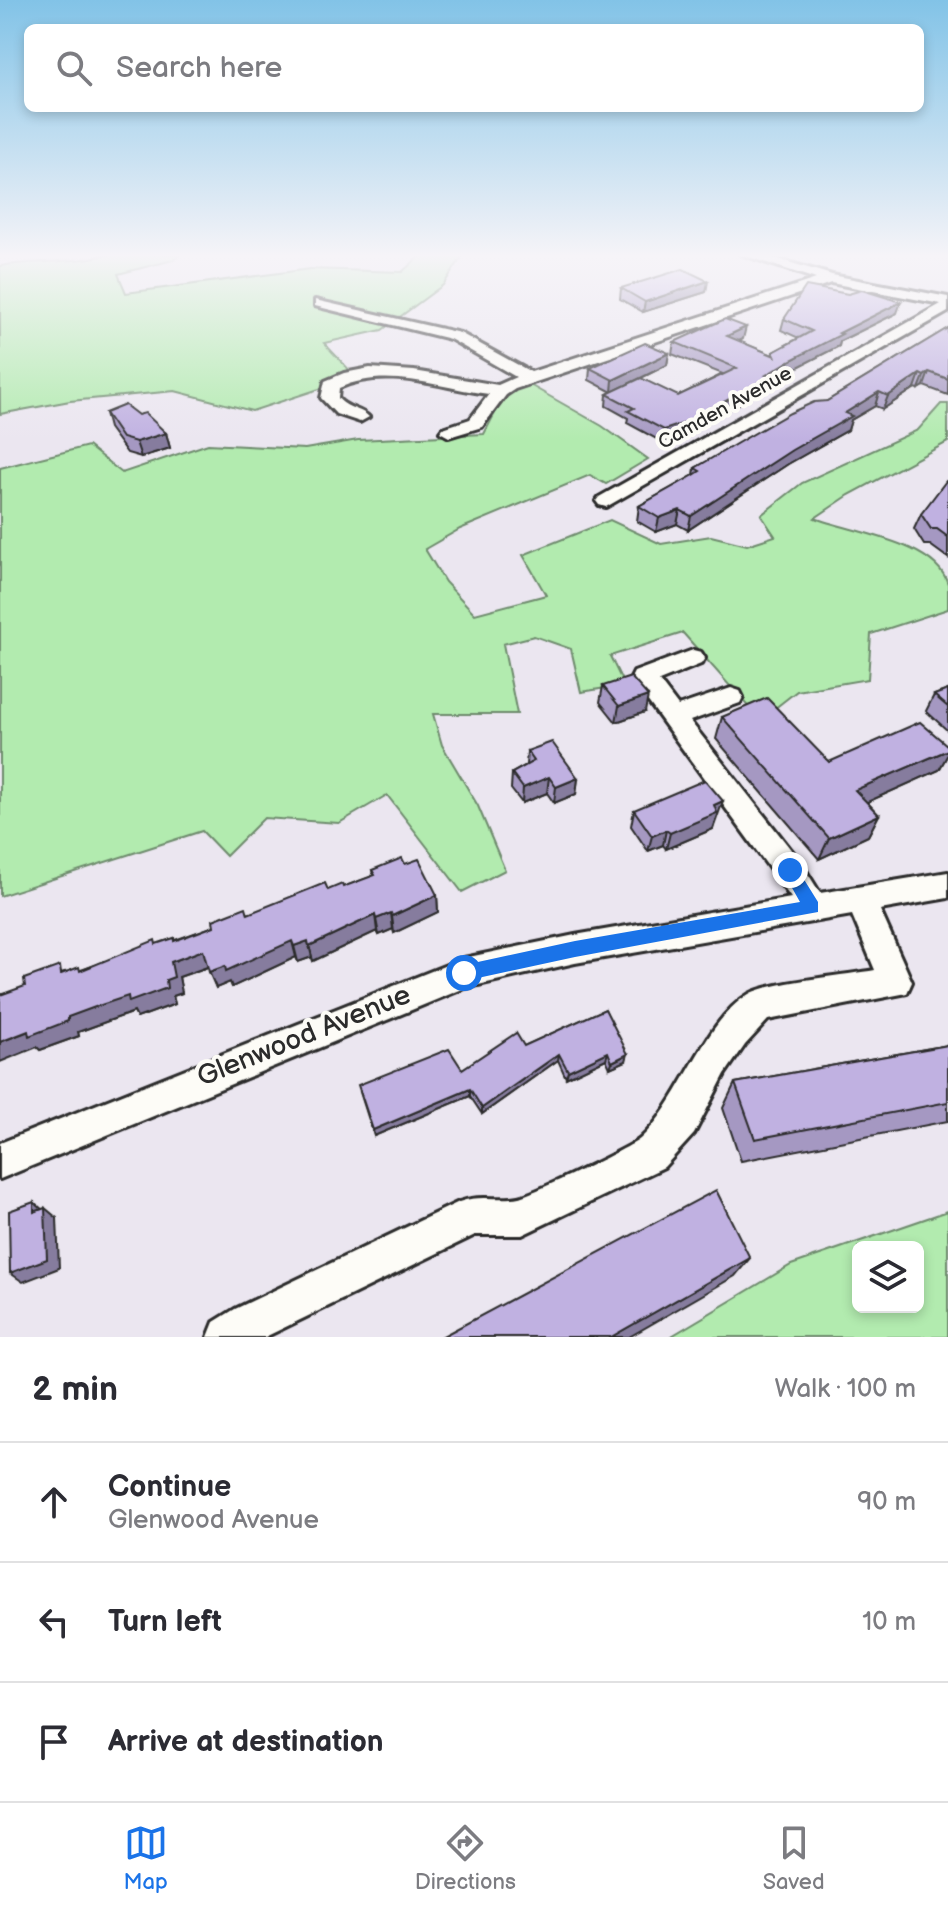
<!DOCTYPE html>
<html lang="en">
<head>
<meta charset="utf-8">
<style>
  :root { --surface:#fff; --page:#f7f7f7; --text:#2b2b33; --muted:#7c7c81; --line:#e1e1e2; --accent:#1a73e8 }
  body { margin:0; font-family:"Balsamiq Sans",sans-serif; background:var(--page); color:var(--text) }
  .controls { position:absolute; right:24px; bottom:24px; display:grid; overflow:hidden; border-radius:12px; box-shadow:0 4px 12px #0003 }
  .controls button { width:72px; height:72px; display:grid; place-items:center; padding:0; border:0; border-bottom:2px solid var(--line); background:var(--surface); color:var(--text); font:40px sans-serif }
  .stop { position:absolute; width:24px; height:24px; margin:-18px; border:6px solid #1a73e8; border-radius:50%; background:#fff }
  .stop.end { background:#1a73e8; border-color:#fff; box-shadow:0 2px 8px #0008 }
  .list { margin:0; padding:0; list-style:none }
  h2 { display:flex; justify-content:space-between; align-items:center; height:104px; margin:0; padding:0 32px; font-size:34px }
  h2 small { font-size:26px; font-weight:400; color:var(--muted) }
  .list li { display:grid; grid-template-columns:52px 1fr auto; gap:24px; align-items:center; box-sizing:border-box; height:120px; padding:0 32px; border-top:2px solid var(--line) }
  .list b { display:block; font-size:30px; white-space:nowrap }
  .list p { margin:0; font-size:26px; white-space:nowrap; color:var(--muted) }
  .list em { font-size:26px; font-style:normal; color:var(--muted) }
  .icon { flex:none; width:44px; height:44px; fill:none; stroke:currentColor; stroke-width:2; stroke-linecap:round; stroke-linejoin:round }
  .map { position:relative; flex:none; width:948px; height:1337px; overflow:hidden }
  .search { position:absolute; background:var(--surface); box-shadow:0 4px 12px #0003; left:24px; right:24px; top:24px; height:88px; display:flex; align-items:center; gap:20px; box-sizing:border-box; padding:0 28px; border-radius:12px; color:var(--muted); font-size:30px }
  .sheet { height:464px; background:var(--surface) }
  nav { display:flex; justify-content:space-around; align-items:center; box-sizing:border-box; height:112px; border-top:2px solid var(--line); background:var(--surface); font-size:22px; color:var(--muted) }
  nav a { display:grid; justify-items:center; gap:4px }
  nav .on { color:var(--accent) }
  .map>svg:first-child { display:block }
  .green { fill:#b2ebaf; stroke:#6e8b6d; stroke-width:2; fill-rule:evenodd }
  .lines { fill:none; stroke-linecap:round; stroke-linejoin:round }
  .minor-casing { stroke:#2b2b2b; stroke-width:6 }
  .minor { fill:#fdfcf7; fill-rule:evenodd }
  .wall { fill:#a598c2; stroke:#2b2b2b; stroke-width:2 }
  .shaded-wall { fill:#867c9e; stroke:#2b2b2b; stroke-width:2 }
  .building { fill:#c0b1e1; stroke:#2b2b2b; stroke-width:2 }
  .route { fill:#1a73e8 }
  .labels { text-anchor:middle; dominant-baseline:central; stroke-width:8; stroke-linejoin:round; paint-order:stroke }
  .far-street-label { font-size:20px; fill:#2b2b2b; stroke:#fdfcf7 }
  .near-street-label { font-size:28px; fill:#2b2b2b; stroke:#fdfcf7 }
</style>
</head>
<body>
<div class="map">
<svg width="948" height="1337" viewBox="0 0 948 1337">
  <rect width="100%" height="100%" fill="#ebe6f0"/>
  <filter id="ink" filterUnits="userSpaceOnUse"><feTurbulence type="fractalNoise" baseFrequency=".0125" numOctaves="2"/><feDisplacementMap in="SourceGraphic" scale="16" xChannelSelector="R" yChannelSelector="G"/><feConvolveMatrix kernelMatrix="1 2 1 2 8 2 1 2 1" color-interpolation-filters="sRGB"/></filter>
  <g filter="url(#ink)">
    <g class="green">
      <path d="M 108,254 L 181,254 L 173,260 L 118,274 L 126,293 L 310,269 L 402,272 L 422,254 L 464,254 L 443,285 L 382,330 L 324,343 L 356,377 L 252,411 L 175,391 L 70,401 L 0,414 L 0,266 C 35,260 74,264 108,254 Z"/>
      <path d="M 528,384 L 602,426 L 648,459 L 606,484 L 590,475 L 460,529 L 425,549 L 445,582 L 475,614 L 546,595 L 523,555 L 610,520 L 661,544 L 711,536 L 747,545 L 775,536 L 761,515 L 802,483 L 918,430 L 941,404 L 948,404 L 948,442 L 849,495 L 815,518 C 850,532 936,542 948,584 C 948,591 948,602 948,609 L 871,634 L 868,679 L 797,691 L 760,720 L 683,633 L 610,656 L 624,685 L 581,692 L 571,649 L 534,636 L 503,644 L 517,714 L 433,714 L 442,745 L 478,806 L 505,870 L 462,892 L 387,795 L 339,823 L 264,818 L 226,856 L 202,831 L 0,896 L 0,468 L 88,446 L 122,473 L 208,444 L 305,449 L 358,440 L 484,434 L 505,394 Z"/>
      <path d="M 948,1211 L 948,1337 L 670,1337 L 791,1265 ZM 918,1247 L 918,1307 L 858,1307 L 858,1247 Z"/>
    </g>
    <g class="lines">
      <defs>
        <g id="minor">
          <path d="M 740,254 L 761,254 L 832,275 L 948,297 L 948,312 L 606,507 L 599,505 L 596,501 L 599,497 L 941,304 L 831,283 L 515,389 L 506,395 L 482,427 L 449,437 L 440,432 L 443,428 L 470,419 L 489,394 C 439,388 387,366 339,388 L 338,398 C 346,409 361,408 369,417 L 360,422 L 336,414 L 321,398 L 325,381 L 344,373 L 370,368 L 414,371 L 498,385 L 516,377 L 450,339 L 315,306 L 315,300 L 460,333 L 531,372 L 816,279 Z"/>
          <path d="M 693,650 L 701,652 L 705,658 L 701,664 L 659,681 L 678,706 L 731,688 L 740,691 L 743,697 L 740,703 L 690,721 L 800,861 L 820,893 L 948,872 L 948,898 L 880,910 L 912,982 L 907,993 L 768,1020 L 745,1045 L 725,1074 L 694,1134 L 664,1167 L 522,1235 L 475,1235 L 265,1337 L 208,1337 L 214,1322 L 235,1309 L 459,1202 C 480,1194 499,1201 519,1197 C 531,1195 631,1147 640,1139 C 682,1101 704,1020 749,994 C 770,982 848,975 875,970 L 852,915 L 575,963 L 465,988 L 0,1179 L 0,1143 L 464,958 L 575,935 L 791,898 L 631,678 L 634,672 Z"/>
        </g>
      </defs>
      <use href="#minor" class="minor-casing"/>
      <use href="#minor" class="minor"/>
    </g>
    <g class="wall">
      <path d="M 621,288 L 706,292 L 643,312 L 620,299 Z"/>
      <path d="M 897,313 L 840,341 L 839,346 L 786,373 L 768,384 L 767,388 L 685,434 L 662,442 L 627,423 L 628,418 L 606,406 L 607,394 L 612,392 L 589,380 L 590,368 L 669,353 L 667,365 L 627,385 L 678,396 L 723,374 L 672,354 L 674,342 L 743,339 L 738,341 L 773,355 L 773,352 L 799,338 L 781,330 L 784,319 Z"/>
      <path d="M 948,328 L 948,395 L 924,386 L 919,389 L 915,388 L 883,409 L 875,406 L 851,420 L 848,430 L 788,464 L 688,530 L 677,524 L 656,532 L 637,521 L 639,506 L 694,475 L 695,468 L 827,401 Z"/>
      <path d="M 105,413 L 138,415 L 166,433 L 170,448 L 141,457 L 127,453 L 109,428 Z"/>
      <path d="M 948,482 L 948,558 L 930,545 L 924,545 L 914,529 L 921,514 Z"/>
      <path d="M 603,686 L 645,712 L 616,722 L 600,702 Z"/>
      <path d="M 948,690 L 948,731 L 926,711 L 934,695 Z"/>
      <path d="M 722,717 L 829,762 L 948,746 L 948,754 L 939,770 L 867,802 L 879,815 L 868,836 L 819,859 L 716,739 Z"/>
      <path d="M 527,751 L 578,778 L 576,794 L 554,803 L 547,793 L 522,803 L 511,789 L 512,773 L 526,765 Z"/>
      <path d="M 634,810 L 718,817 L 716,817 L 713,829 L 666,849 L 663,845 L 648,851 L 631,826 Z"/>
      <path d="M 405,864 L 437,895 L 438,912 L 394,933 L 393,929 L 379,935 L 377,931 L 313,961 L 312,957 L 298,962 L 296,957 L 232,987 L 230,982 L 216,988 L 208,967 L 179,977 L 182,993 L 173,996 L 175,1004 L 137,1018 L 134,1012 L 108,1021 L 78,1032 L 79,1036 L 40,1050 L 37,1047 L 25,986 L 64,972 L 81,970 L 157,944 L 175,940 L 248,914 L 328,890 L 343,887 L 373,876 L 372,870 Z"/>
      <path d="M 605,1009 L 626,1061 L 610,1068 L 606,1059 L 566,1078 L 558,1060 L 482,1114 L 470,1096 L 374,1136 L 360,1092 L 462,1069 L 524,1046 Z"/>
      <path d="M 948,1045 L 948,1121 L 741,1161 L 723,1108 L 735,1083 Z"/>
    </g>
    <g class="shaded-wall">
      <path d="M 708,281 L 706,292 L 643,312 L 645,302 Z"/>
      <path d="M 901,302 L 897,313 L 840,341 L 839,346 L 786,373 L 768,384 L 767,388 L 685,434 L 662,442 L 664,430 L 766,375 L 839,333 Z"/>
      <path d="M 746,327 L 743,339 L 724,348 L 727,336 Z"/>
      <path d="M 669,353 L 667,365 L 612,392 L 613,380 Z"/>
      <path d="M 929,372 L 924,386 L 919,389 L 924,376 Z"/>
      <path d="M 920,374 L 915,388 L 883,409 L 888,396 Z"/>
      <path d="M 879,392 L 875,406 L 851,420 L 848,430 L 788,464 L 688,530 L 691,516 L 845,413 Z"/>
      <path d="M 166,433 L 170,448 L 141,457 L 136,442 Z"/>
      <path d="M 680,510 L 677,524 L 656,532 L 659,518 Z"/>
      <path d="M 648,696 L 645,712 L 616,722 L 619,706 Z"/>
      <path d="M 948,750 L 948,754 L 939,770 L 845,812 L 855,790 Z"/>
      <path d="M 549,777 L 547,793 L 522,803 L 523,788 Z"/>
      <path d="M 578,778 L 576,794 L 554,803 L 556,787 Z"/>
      <path d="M 723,801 L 713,829 L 666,849 L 670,833 L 714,805 Z"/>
      <path d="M 879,815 L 868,836 L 819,859 L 829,838 Z"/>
      <path d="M 666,830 L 663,845 L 648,851 L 652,836 Z"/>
      <path d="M 437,895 L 438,912 L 394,933 L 392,916 Z"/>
      <path d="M 391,913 L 393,929 L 379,935 L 376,919 Z"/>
      <path d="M 375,915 L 377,931 L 313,961 L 309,946 Z"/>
      <path d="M 292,941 L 296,957 L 232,987 L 230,982 L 216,988 L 209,972 Z"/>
      <path d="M 308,941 L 312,957 L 298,962 L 294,946 Z"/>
      <path d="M 203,950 L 210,966 L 179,977 L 182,993 L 173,996 L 175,1004 L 137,1018 L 134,1012 L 108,1021 L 78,1032 L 79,1036 L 40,1050 L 37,1047 L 0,1062 L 0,1042 L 166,980 L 171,962 Z"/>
      <path d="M 608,1052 L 606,1059 L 566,1078 L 568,1071 Z"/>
      <path d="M 559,1054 L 558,1060 L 482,1114 L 482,1108 Z"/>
      <path d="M 628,1054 L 626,1061 L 610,1068 L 612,1062 Z"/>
      <path d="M 470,1089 L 470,1096 L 374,1136 L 373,1130 Z"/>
      <path d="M 34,1202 L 45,1212 L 45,1208 L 57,1218 L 59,1268 L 23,1282 L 10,1273 L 34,1212 Z"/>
      <path d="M 750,1258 L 735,1276 L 629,1337 L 611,1337 Z"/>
    </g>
    <g class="building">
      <path d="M 683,269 L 708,281 L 645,302 L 621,288 Z"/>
      <path d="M 806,286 L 848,294 L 862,290 L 901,302 L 839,333 L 842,334 L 789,361 L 766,375 L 770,376 L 688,422 L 664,430 L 628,411 L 634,408 L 607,394 L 641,378 L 678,396 L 737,368 L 674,342 L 725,319 L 746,327 L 727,336 L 775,356 L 773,352 L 812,331 L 784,319 Z"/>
      <path d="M 948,328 L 948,379 L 929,372 L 924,376 L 920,374 L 888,396 L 879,392 L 845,413 L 852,416 L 792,450 L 691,516 L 680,510 L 659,518 L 639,506 L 694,475 L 700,471 L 695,468 L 741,441 L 790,413 L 814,402 L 827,401 Z"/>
      <path d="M 645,343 L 669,353 L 613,380 L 590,368 Z"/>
      <path d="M 125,405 L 138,415 L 145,413 L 166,433 L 136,442 L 122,438 L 105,413 Z"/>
      <path d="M 946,481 L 948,482 L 948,537 L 937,529 L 931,529 L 921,514 Z"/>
      <path d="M 631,677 L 648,696 L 619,706 L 603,686 Z"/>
      <path d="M 948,690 L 948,707 L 934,695 Z"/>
      <path d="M 767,698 L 829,762 L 920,722 L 948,746 L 948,750 L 855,790 L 879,815 L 829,838 L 722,717 Z"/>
      <path d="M 552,742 L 578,778 L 556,787 L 549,777 L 523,788 L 512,773 L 534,761 L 527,751 Z"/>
      <path d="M 705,780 L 723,801 L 714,805 L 717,813 L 670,833 L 666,830 L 652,836 L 634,810 Z"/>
      <path d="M 402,858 L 405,864 L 419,859 L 437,895 L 392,916 L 391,913 L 376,919 L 375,915 L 309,946 L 308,941 L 294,946 L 292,941 L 226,971 L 225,966 L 209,972 L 203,950 L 171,962 L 174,977 L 166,980 L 167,988 L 129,1002 L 128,996 L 98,1006 L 68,1017 L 68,1021 L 29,1036 L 28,1031 L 0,1042 L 0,995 L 25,986 L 24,979 L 60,966 L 61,974 L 79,967 L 80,971 L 155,940 L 156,944 L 174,938 L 174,941 L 214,926 L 213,920 L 246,907 L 248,914 L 325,883 L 328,890 L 342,884 L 343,887 L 375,875 L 372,870 Z"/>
      <path d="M 605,1009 L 628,1054 L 612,1062 L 608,1052 L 568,1071 L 559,1054 L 482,1108 L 470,1089 L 373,1130 L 358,1085 L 449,1049 L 462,1069 L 516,1033 L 524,1046 Z"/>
      <path d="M 948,1045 L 948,1102 L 755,1139 L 735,1083 Z"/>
      <path d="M 716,1190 L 750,1258 L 611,1337 L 441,1337 Z"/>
      <path d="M 34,1202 L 34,1212 L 45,1208 L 47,1259 L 10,1273 L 9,1211 Z"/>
    </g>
  </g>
  <linearGradient id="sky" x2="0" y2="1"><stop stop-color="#82c3e7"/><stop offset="0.58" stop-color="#f6f4f8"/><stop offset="1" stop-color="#f6f4f8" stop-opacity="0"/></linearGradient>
  <rect width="948" height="441" fill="url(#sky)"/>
  <path class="route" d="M 790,863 L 795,865 L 818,902 L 818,912 L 575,957 L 464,981 L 458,979 L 455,973 L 458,967 L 464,965 L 575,941 L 800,902 L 782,870 Z"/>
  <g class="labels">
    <g class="far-street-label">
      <text transform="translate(725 408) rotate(-29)">Camden Avenue</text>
    </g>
    <g class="near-street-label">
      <text transform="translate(304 1036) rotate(-22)">Glenwood Avenue</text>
    </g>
  </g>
</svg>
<div class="controls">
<button><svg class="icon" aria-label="layers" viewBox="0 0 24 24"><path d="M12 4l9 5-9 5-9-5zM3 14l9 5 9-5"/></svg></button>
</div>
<div class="stop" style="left:464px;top:973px"></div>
<div class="stop end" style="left:790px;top:870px"></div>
<div class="search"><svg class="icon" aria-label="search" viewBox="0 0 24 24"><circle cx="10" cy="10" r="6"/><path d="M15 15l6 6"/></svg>Search here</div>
</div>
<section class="sheet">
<h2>2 min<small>Walk · 100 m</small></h2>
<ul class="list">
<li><svg class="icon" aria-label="ahead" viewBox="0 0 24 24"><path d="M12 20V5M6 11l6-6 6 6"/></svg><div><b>Continue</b><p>Glenwood Avenue</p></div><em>90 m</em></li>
<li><svg class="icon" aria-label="left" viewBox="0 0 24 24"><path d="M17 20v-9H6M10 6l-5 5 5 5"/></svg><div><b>Turn left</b></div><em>10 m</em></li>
<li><svg class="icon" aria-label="arrive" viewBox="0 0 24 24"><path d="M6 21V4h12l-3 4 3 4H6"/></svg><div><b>Arrive at destination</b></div></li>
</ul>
</section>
<nav>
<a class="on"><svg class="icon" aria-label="map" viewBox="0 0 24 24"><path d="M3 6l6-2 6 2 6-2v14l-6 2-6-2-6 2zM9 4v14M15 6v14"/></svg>Map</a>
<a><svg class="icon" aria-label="directions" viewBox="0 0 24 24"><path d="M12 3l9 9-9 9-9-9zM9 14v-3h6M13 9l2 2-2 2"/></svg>Directions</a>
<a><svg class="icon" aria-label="saved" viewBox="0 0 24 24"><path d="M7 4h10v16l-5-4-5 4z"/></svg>Saved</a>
</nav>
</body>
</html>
